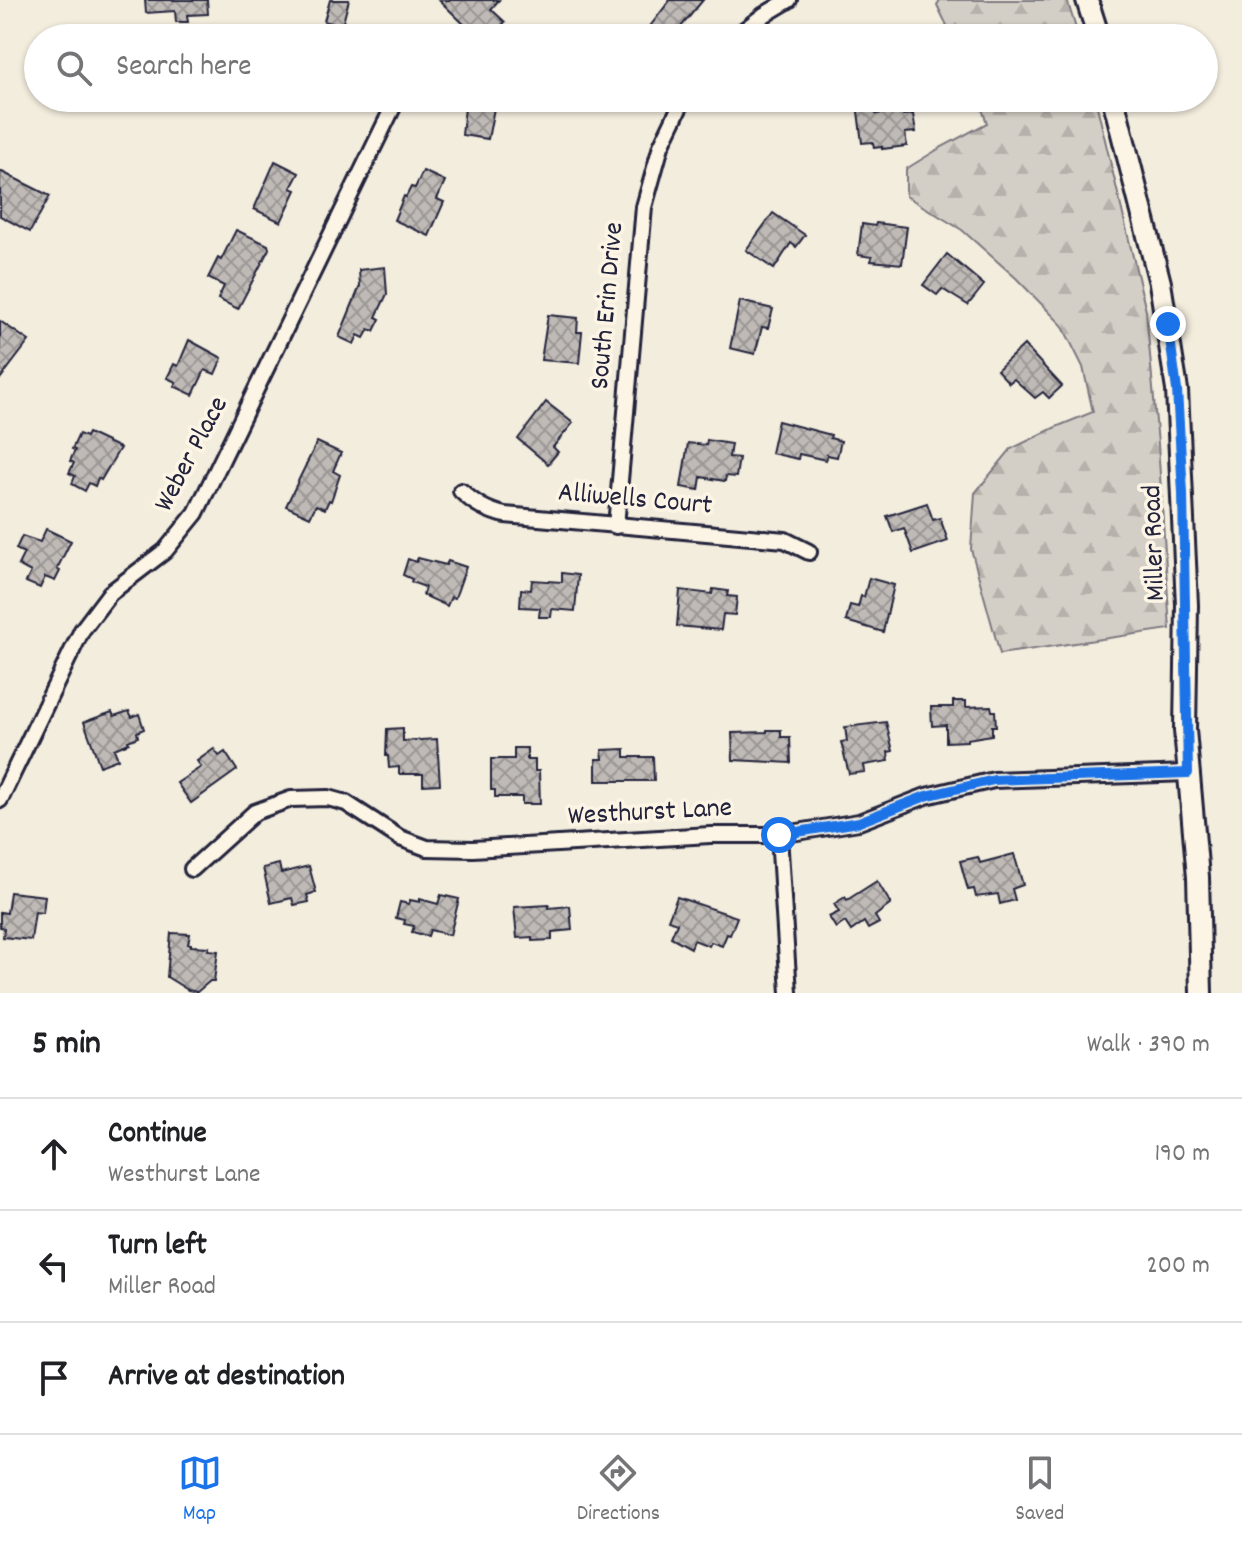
<!DOCTYPE html>
<html lang="en">
<head>
<meta charset="utf-8">
<style>
  :root { --surface:#fff; --page:#f2f2f2; --text:#202124; --muted:#757577; --line:#e0e0e0; --accent:#1a73e8 }
  body { margin:0; font-family:Dekko,sans-serif; background:var(--page); color:var(--text) }
  .stop { position:absolute; width:24px; height:24px; margin:-18px; border:6px solid #1a73e8; border-radius:50%; background:#fff }
  .stop.end { background:#1a73e8; border-color:#fff; box-shadow:0 2px 8px #0008 }
  .list { margin:0; padding:0; list-style:none }
  h2 { display:flex; justify-content:space-between; align-items:center; height:104px; margin:0; padding:0 32px; font-size:34px }
  h2 small { font-size:26px; font-weight:400; color:var(--muted) }
  .list li { display:grid; grid-template-columns:52px 1fr auto; gap:24px; align-items:center; box-sizing:border-box; height:112px; padding:0 32px; border-top:2px solid var(--line) }
  .list b { display:block; font-size:30px; white-space:nowrap }
  .list p { margin:0; font-size:26px; white-space:nowrap; color:var(--muted) }
  .list em { font-size:26px; font-style:normal; color:var(--muted) }
  .icon { flex:none; width:44px; height:44px; fill:none; stroke:currentColor; stroke-width:2; stroke-linecap:round; stroke-linejoin:round }
  .map { position:relative; flex:none; width:1242px; height:993px; overflow:hidden }
  .search { position:absolute; background:var(--surface); box-shadow:0 2px 6px #0004; left:24px; right:24px; top:24px; height:88px; display:flex; align-items:center; gap:20px; box-sizing:border-box; padding:0 28px; border-radius:44px; color:var(--muted); font-size:30px }
  .sheet { height:440px; background:var(--surface) }
  nav { display:flex; justify-content:space-around; align-items:center; box-sizing:border-box; height:112px; border-top:2px solid var(--line); background:var(--surface); font-size:22px; color:var(--muted) }
  nav a { display:grid; justify-items:center; gap:4px }
  nav .on { color:var(--accent) }
  .map>svg:first-child { display:block }
  .forest { fill:url(#forest-firs); stroke:#7b7880; stroke-width:2 }
  .building { fill:url(#building-cross-hatch); stroke:#22223b; stroke-width:2 }
  .lines { fill:none; stroke-linecap:round; stroke-linejoin:round }
  .street-casing { stroke:#22223b; stroke-width:20 }
  .secondary-casing { stroke:#22223b; stroke-width:26 }
  .street { stroke:#fcf5e5; stroke-width:14 }
  .secondary { stroke:#fcf5e5; stroke-width:20 }
  .route { stroke:#1a73e8; stroke-width:10 }
  .labels { text-anchor:middle; dominant-baseline:central; stroke-width:7; stroke-linejoin:round; paint-order:stroke }
  .street-label { font-size:28px; fill:#22223b; stroke:#fcf5e5 }
</style>
</head>
<body>
<div class="map">
<svg width="1242" height="993" viewBox="0 0 1242 993">
  <defs>
    <pattern id="forest-firs" width="22" height="20" patternUnits="userSpaceOnUse" patternTransform="scale(2)"><rect width="22" height="20" fill="#d4cfc6"/><path d="M5 1l3.5 6h-7zM16 11l3.5 6h-7z" fill="#b6b1ab"/></pattern>
    <pattern id="building-cross-hatch" width="8" height="8" patternUnits="userSpaceOnUse" patternTransform="scale(2)"><rect width="8" height="8" fill="#bfbab6"/><path d="M0 0l8 8M0 8l8-8" fill="none" stroke="#9b9795"/></pattern>
  </defs>
  <rect width="100%" height="100%" fill="#f3edde"/>
  <filter id="ink" filterUnits="userSpaceOnUse"><feTurbulence type="fractalNoise" baseFrequency=".0125" numOctaves="2"/><feDisplacementMap in="SourceGraphic" scale="16" xChannelSelector="R" yChannelSelector="G"/><feConvolveMatrix kernelMatrix="1 2 1 2 8 2 1 2 1" color-interpolation-filters="sRGB"/></filter>
  <g filter="url(#ink)">
    <g class="forest">
      <path d="M 940,0 L 1067,0 L 1079,38 L 953,38 L 937,5 Z"/>
      <path d="M 978,98 L 1095,98 L 1146,311 L 1158,444 L 1170,629 L 1000,654 L 971,549 L 975,493 L 1011,449 L 1056,427 L 1093,412 L 1083,367 L 1062,325 L 1016,278 L 962,230 L 906,196 L 906,169 L 940,148 L 987,123 Z"/>
    </g>
    <g class="building">
      <path d="M 145,0 L 207,0 L 208,14 L 187,15 L 188,22 L 176,22 L 175,11 L 146,13 Z"/>
      <path d="M 330,0 L 349,0 L 342,26 L 324,21 Z"/>
      <path d="M 439,0 L 499,0 L 491,9 L 505,22 L 490,38 L 484,38 L 474,28 L 471,31 Z"/>
      <path d="M 670,0 L 703,0 L 672,38 L 660,38 L 648,29 Z"/>
      <path d="M 466,98 L 496,98 L 488,139 L 462,135 Z"/>
      <path d="M 874,102 L 876,114 L 902,111 L 903,115 L 913,114 L 916,132 L 905,133 L 907,146 L 882,149 L 882,147 L 874,148 L 873,142 L 862,143 L 857,104 Z"/>
      <path d="M 275,161 L 299,173 L 291,188 L 296,190 L 281,222 L 254,209 Z"/>
      <path d="M 0,171 L 50,196 L 30,232 L 0,216 Z"/>
      <path d="M 423,171 L 445,181 L 437,199 L 444,202 L 429,236 L 394,220 L 404,196 L 406,197 L 411,187 L 415,188 Z"/>
      <path d="M 773,213 L 805,235 L 796,247 L 791,243 L 774,269 L 746,250 Z"/>
      <path d="M 876,223 L 907,227 L 902,264 L 871,261 L 872,257 L 858,255 L 862,224 L 875,226 Z"/>
      <path d="M 236,230 L 268,245 L 269,249 L 238,309 L 218,299 L 224,286 L 208,278 L 218,258 L 221,260 Z"/>
      <path d="M 947,254 L 984,285 L 968,305 L 942,289 L 937,295 L 923,285 Z"/>
      <path d="M 385,267 L 387,294 L 376,317 L 380,319 L 374,331 L 369,329 L 364,338 L 358,335 L 354,344 L 339,337 L 360,286 L 359,270 Z"/>
      <path d="M 740,301 L 773,309 L 768,328 L 762,327 L 755,354 L 730,348 Z"/>
      <path d="M 548,315 L 578,318 L 577,332 L 582,332 L 579,363 L 541,360 Z"/>
      <path d="M 0,321 L 29,341 L 0,379 Z"/>
      <path d="M 189,340 L 222,358 L 215,374 L 205,370 L 193,395 L 174,386 L 176,382 L 167,378 L 174,364 L 178,366 Z"/>
      <path d="M 1024,345 L 1062,386 L 1049,398 L 1043,392 L 1035,398 L 1014,379 L 1009,383 L 997,370 Z"/>
      <path d="M 546,402 L 573,423 L 553,447 L 558,452 L 548,464 L 518,439 Z"/>
      <path d="M 778,421 L 831,435 L 830,438 L 841,441 L 837,457 L 827,455 L 826,460 L 799,454 L 798,459 L 771,453 Z"/>
      <path d="M 88,433 L 120,448 L 101,480 L 98,478 L 95,486 L 89,483 L 85,491 L 72,484 L 75,476 L 69,473 L 74,463 L 70,461 L 75,450 L 72,449 L 79,434 L 86,437 Z"/>
      <path d="M 707,440 L 731,444 L 729,457 L 739,458 L 736,477 L 726,476 L 725,481 L 701,477 L 699,490 L 681,487 L 688,443 L 706,445 Z"/>
      <path d="M 317,442 L 341,453 L 333,471 L 340,475 L 331,501 L 329,500 L 325,509 L 316,505 L 310,517 L 286,506 Z"/>
      <path d="M 927,503 L 933,520 L 940,518 L 948,541 L 913,553 L 904,528 L 893,532 L 887,516 Z"/>
      <path d="M 46,529 L 71,541 L 57,569 L 60,571 L 55,581 L 45,577 L 40,588 L 26,582 L 31,572 L 18,565 L 24,553 L 16,549 L 22,536 L 40,542 Z"/>
      <path d="M 418,558 L 446,565 L 448,561 L 466,567 L 455,598 L 451,597 L 447,606 L 423,595 L 425,587 L 411,582 L 412,579 L 403,575 L 408,559 L 416,562 Z"/>
      <path d="M 562,573 L 578,575 L 575,611 L 552,609 L 551,617 L 539,617 L 540,608 L 520,607 L 521,589 L 531,590 L 532,580 L 562,582 Z"/>
      <path d="M 869,578 L 894,585 L 883,632 L 846,621 L 850,605 L 858,607 L 861,596 L 864,597 Z"/>
      <path d="M 713,589 L 728,591 L 727,596 L 737,597 L 735,615 L 723,614 L 721,630 L 677,626 L 680,590 L 712,594 Z"/>
      <path d="M 953,701 L 966,701 L 966,707 L 991,706 L 992,711 L 995,711 L 996,726 L 992,726 L 992,735 L 967,739 L 967,741 L 946,742 L 946,725 L 932,726 L 931,707 L 953,707 Z"/>
      <path d="M 129,711 L 132,717 L 139,714 L 144,729 L 137,732 L 138,737 L 128,741 L 129,743 L 114,749 L 118,759 L 100,766 L 84,722 L 112,712 L 114,716 Z"/>
      <path d="M 886,722 L 893,751 L 888,752 L 889,761 L 864,765 L 865,772 L 849,774 L 841,742 L 847,741 L 845,727 Z"/>
      <path d="M 403,728 L 403,741 L 437,739 L 440,784 L 423,785 L 423,774 L 399,774 L 399,767 L 389,768 L 388,756 L 386,756 L 387,729 Z"/>
      <path d="M 767,730 L 781,730 L 781,737 L 790,737 L 791,763 L 733,760 L 732,733 L 767,732 Z"/>
      <path d="M 514,748 L 527,748 L 527,760 L 535,760 L 535,771 L 539,771 L 540,804 L 522,804 L 522,797 L 495,797 L 495,790 L 491,790 L 491,759 L 514,759 Z"/>
      <path d="M 214,749 L 219,756 L 225,752 L 237,770 L 191,803 L 177,783 L 201,767 L 197,761 Z"/>
      <path d="M 625,749 L 625,757 L 653,757 L 654,781 L 596,781 L 596,759 L 603,759 L 602,750 Z"/>
      <path d="M 1014,854 L 1023,885 L 1012,889 L 1015,900 L 1000,904 L 998,894 L 976,897 L 974,889 L 968,890 L 960,861 L 978,857 L 980,863 Z"/>
      <path d="M 279,864 L 281,873 L 309,866 L 316,892 L 307,895 L 309,902 L 294,905 L 292,898 L 271,903 L 263,868 Z"/>
      <path d="M 877,881 L 891,904 L 875,916 L 879,923 L 868,929 L 864,922 L 851,931 L 845,922 L 836,928 L 829,917 L 839,912 L 834,904 L 845,897 L 847,900 Z"/>
      <path d="M 10,892 L 45,896 L 43,913 L 35,912 L 31,940 L 3,937 L 4,928 L 0,927 L 0,912 L 7,913 Z"/>
      <path d="M 441,895 L 459,899 L 450,935 L 430,930 L 428,936 L 412,932 L 414,926 L 404,924 L 405,920 L 396,918 L 400,902 L 409,904 L 410,900 L 420,902 L 420,899 L 438,904 Z"/>
      <path d="M 677,897 L 737,917 L 730,935 L 727,934 L 722,946 L 711,942 L 709,946 L 694,940 L 691,948 L 671,937 L 677,923 L 668,920 Z"/>
      <path d="M 549,905 L 549,908 L 570,906 L 572,930 L 552,932 L 552,940 L 532,941 L 532,937 L 517,938 L 514,907 Z"/>
      <path d="M 171,933 L 190,934 L 188,944 L 191,944 L 191,946 L 209,947 L 208,950 L 218,951 L 214,981 L 210,981 L 197,992 L 188,990 L 167,977 Z"/>
    </g>
    <g class="lines">
      <defs>
        <g id="street">
          <path d="M 734,38 L 764,15 L 789,0"/>
          <path d="M 461,491 C 475,504 487,511 505,515 L 785,540 L 809,552"/>
          <path d="M 616,526 L 644,207 L 661,146 L 684,98"/>
          <path d="M 0,800 L 82,630 L 110,593 L 165,551 L 196,513 L 394,105"/>
          <path d="M 779,835 L 789,993"/>
          <path d="M 192,869 L 255,812 L 291,799 L 328,798 L 346,803 L 400,838 L 427,848 L 473,849 L 710,835 L 779,835 L 859,822 L 926,796 L 994,780 L 1188,773"/>
        </g>
        <g id="secondary">
          <path d="M 1087,0 L 1099,38"/>
          <path d="M 1113,98 L 1160,283 L 1177,390 L 1187,605 L 1185,730 L 1198,877 L 1201,993"/>
        </g>
      </defs>
      <use href="#street" class="street-casing"/>
      <use href="#secondary" class="secondary-casing"/>
      <use href="#street" class="street"/>
      <use href="#secondary" class="secondary"/>
    </g>
  </g>
  <g class="lines" filter="url(#ink)">
    <path class="route" d="M 779,835 L 859,822 L 926,796 L 994,780 L 1188,773 L 1183,493 L 1177,390 L 1168,324"/>
  </g>
  <g class="labels">
    <g class="street-label">
      <text transform="translate(609 306) rotate(-85)">South Erin Drive</text>
      <text transform="translate(193 455) rotate(-62)">Weber Place</text>
      <text transform="translate(635 501) rotate(5)">Alliwells Court</text>
      <text transform="translate(1156 543) rotate(-92)">Miller Road</text>
      <text transform="translate(650 814) rotate(-3)">Westhurst Lane</text>
    </g>
  </g>
</svg>
<div class="stop" style="left:779px;top:835px"></div>
<div class="stop end" style="left:1168px;top:324px"></div>
<div class="search"><svg class="icon" aria-label="search" viewBox="0 0 24 24"><circle cx="10" cy="10" r="6"/><path d="M15 15l6 6"/></svg>Search here</div>
</div>
<section class="sheet">
<h2>5 min<small>Walk · 390 m</small></h2>
<ul class="list">
<li><svg class="icon" aria-label="ahead" viewBox="0 0 24 24"><path d="M12 20V5M6 11l6-6 6 6"/></svg><div><b>Continue</b><p>Westhurst Lane</p></div><em>190 m</em></li>
<li><svg class="icon" aria-label="left" viewBox="0 0 24 24"><path d="M17 20v-9H6M10 6l-5 5 5 5"/></svg><div><b>Turn left</b><p>Miller Road</p></div><em>200 m</em></li>
<li><svg class="icon" aria-label="arrive" viewBox="0 0 24 24"><path d="M6 21V4h12l-3 4 3 4H6"/></svg><div><b>Arrive at destination</b></div></li>
</ul>
</section>
<nav>
<a class="on"><svg class="icon" aria-label="map" viewBox="0 0 24 24"><path d="M3 6l6-2 6 2 6-2v14l-6 2-6-2-6 2zM9 4v14M15 6v14"/></svg>Map</a>
<a><svg class="icon" aria-label="directions" viewBox="0 0 24 24"><path d="M12 3l9 9-9 9-9-9zM9 14v-3h6M13 9l2 2-2 2"/></svg>Directions</a>
<a><svg class="icon" aria-label="saved" viewBox="0 0 24 24"><path d="M7 4h10v16l-5-4-5 4z"/></svg>Saved</a>
</nav>
</body>
</html>
